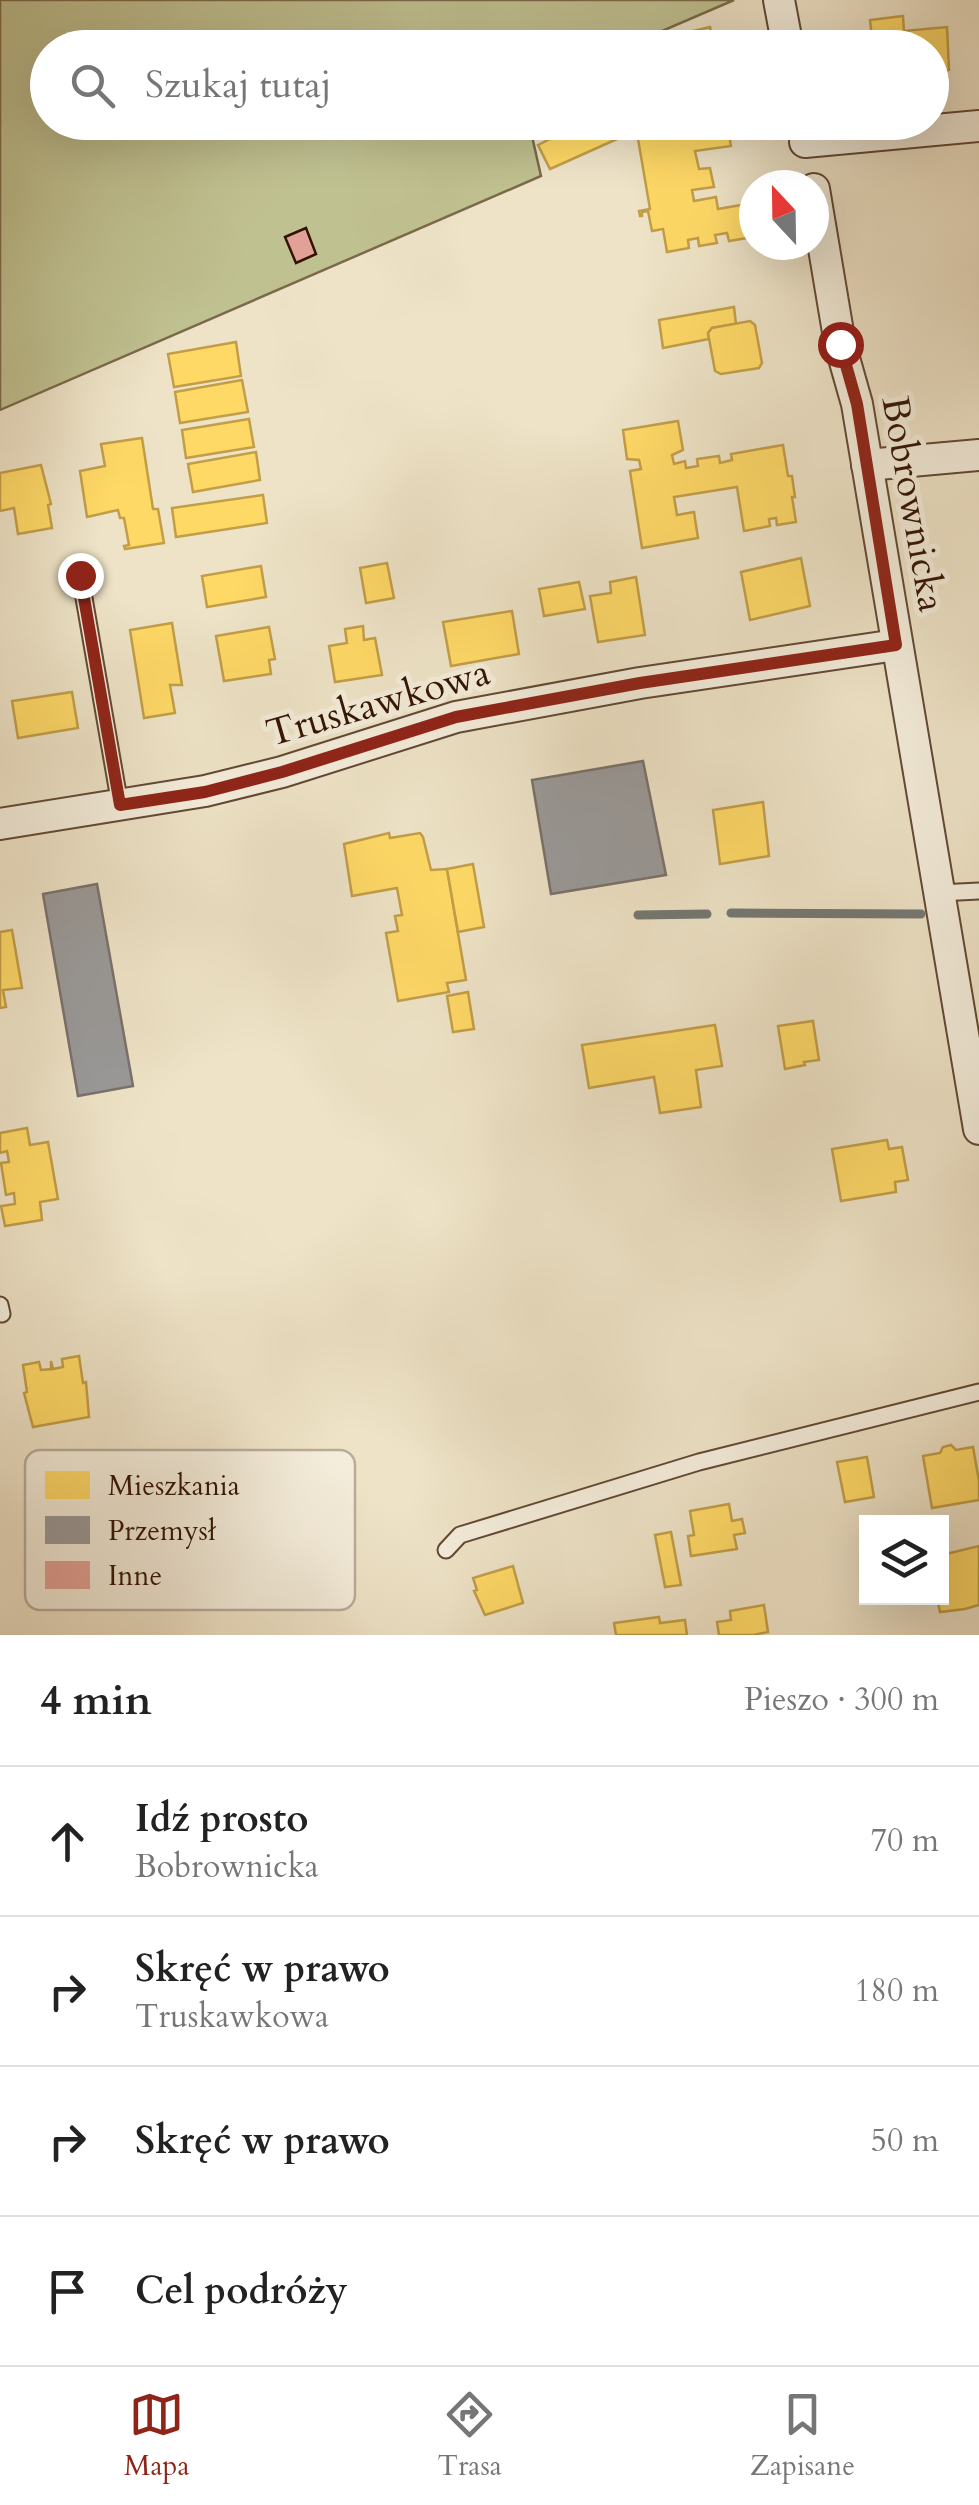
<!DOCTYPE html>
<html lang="pl">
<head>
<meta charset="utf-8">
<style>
  :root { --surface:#fff; --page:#f2f2f2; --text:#222; --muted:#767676; --line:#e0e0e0; --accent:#8f2418 }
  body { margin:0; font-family:Cardo,serif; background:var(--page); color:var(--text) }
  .controls { position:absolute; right:30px; bottom:30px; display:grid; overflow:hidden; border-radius:0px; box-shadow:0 10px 40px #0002 }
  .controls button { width:90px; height:90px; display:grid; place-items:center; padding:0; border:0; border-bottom:2px solid var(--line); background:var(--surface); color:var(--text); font:50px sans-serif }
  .compass { position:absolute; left:739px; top:170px; width:90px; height:90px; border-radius:50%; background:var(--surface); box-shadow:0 10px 40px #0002; rotate:338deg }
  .stop { position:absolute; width:30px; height:30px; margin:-22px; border:8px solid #8f2418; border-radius:50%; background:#fff }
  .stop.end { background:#8f2418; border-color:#fff; box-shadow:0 2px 10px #0008 }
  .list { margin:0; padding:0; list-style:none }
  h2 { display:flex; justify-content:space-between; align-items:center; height:130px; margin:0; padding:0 40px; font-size:42px }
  h2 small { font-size:32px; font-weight:400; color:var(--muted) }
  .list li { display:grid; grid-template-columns:65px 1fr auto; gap:30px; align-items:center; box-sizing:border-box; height:150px; padding:0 40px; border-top:2px solid var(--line) }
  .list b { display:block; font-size:38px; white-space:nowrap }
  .list p { margin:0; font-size:32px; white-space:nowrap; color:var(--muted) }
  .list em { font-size:32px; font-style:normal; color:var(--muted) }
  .icon { flex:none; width:55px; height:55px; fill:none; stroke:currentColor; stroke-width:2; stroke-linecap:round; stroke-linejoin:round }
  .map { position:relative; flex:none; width:979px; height:1635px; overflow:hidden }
  .search { position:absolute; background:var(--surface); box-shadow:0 10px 40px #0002; left:30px; right:30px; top:30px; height:110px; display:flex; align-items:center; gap:25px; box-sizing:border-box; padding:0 35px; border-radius:55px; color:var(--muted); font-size:38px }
  .sheet { height:730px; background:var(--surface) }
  nav { display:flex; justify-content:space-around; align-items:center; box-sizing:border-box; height:140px; border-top:2px solid var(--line); background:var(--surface); font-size:28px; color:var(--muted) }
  nav a { display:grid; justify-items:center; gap:5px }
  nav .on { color:var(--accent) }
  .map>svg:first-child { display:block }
  .green { fill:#c0c191; stroke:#7a6a4a; stroke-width:2.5 }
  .homes { fill:#ffd966; stroke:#c29e48; stroke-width:2.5 }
  .industry { fill:#999; stroke:#7a716c; stroke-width:2.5 }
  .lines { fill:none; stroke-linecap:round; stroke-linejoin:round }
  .stream { stroke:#747874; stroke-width:9 }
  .building { fill:#e2a197; stroke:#331403; stroke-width:2.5 }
  .service-casing { stroke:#624834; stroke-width:19 }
  .minor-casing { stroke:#624834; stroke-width:34 }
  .service { stroke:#f4eddb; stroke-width:15 }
  .minor { stroke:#f4eddb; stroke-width:30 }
  .route { stroke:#8f2418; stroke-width:12 }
  .labels { text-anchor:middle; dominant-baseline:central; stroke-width:10; stroke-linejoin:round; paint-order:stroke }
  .street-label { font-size:38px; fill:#331403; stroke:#f4eddb }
  .key { fill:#f4eddb; stroke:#baac9a; stroke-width:2.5 }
  .key-label { font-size:28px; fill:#331403 }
</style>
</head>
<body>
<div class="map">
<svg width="979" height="1635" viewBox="0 0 979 1635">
  <rect width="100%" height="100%" fill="#eee3c7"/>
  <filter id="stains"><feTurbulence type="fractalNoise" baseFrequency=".002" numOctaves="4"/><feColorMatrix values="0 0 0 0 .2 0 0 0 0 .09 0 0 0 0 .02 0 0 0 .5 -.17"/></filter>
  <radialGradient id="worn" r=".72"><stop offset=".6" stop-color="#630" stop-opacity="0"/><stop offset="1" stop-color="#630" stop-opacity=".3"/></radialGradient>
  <path class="green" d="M 0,0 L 734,0 L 625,47 L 48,48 L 48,122 L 529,123 L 541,176 L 0,410 Z"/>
  <g class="homes">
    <path d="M 903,16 L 904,31 L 947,27 L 949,70 L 935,72 L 936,87 L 932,87 L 932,48 L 873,48 L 870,20 Z"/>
    <path d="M 710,27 L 714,48 L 656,48 L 655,40 Z"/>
    <path d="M 584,122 L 621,122 L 626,135 L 550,169 L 538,145 Z"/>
    <path d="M 660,122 L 727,122 L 731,146 L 695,151 L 699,169 L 710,168 L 714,187 L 692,190 L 694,201 L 716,197 L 718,209 L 741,205 L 747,238 L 729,241 L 727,233 L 715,235 L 717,243 L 699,246 L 698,238 L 688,240 L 689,248 L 667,252 L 663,229 L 652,231 L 648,211 L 642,212 L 642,216 L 640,216 L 639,211 L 650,209 L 637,133 Z"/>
    <path d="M 734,307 L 736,324 L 712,328 L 708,333 L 709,339 L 663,348 L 659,320 Z"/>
    <path d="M 750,321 L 755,325 L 762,363 L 759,368 L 721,374 L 715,371 L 708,333 L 712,328 Z"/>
    <path d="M 236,342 L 241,376 L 174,387 L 168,354 Z"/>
    <path d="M 242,380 L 248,412 L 180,423 L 175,392 Z"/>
    <path d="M 249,419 L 254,447 L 186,458 L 182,430 Z"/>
    <path d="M 678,421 L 683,450 L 672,455 L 674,464 L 685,461 L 686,468 L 698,466 L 697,459 L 719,456 L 720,463 L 732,460 L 731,454 L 783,445 L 788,476 L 792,476 L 795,497 L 792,497 L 796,522 L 777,525 L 776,518 L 769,519 L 770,526 L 744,531 L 737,487 L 674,497 L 677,515 L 694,512 L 698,538 L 642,548 L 630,471 L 641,469 L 639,460 L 627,459 L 623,430 Z"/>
    <path d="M 142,438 L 153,509 L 158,509 L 164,543 L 125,549 L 124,546 L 129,545 L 124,518 L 120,518 L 118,510 L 87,517 L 80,471 L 105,466 L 101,444 Z"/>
    <path d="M 256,452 L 260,480 L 193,492 L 188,464 Z"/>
    <path d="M 41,465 L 51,504 L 48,505 L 52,528 L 18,534 L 14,508 L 0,511 L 0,473 Z"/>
    <path d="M 263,495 L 267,523 L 176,537 L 172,508 Z"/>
    <path d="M 801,558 L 810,606 L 750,620 L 741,572 Z"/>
    <path d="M 387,563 L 394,598 L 366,603 L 360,568 Z"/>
    <path d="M 261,566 L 266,597 L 207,607 L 202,576 Z"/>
    <path d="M 636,577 L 645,635 L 598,642 L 590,596 L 611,593 L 610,582 Z"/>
    <path d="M 579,582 L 585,609 L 544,616 L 539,589 Z"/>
    <path d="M 512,611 L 519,654 L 451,666 L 443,622 Z"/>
    <path d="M 172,623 L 182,685 L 170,685 L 175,713 L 144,718 L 130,630 Z"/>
    <path d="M 363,626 L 364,640 L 375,638 L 382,675 L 335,682 L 329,646 L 347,643 L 345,629 Z"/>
    <path d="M 269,627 L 275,659 L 269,660 L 271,674 L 224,681 L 216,636 Z"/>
    <path d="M 72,692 L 78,728 L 18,738 L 12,701 Z"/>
    <path d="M 763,802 L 769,856 L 720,864 L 713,810 Z"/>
    <path d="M 389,833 L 390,838 L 420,833 L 423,837 L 431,870 L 447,869 L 466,980 L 447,983 L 449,992 L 398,1001 L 386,933 L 398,931 L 395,916 L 402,915 L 397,888 L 352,896 L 344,844 Z"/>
    <path d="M 473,864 L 484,927 L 458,932 L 447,869 Z"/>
    <path d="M 12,930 L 22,988 L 3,990 L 6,1007 L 0,1008 L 0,932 Z"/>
    <path d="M 468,992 L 474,1029 L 453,1032 L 447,996 Z"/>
    <path d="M 813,1021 L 819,1060 L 804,1062 L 805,1065 L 785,1069 L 778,1026 Z"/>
    <path d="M 715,1025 L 722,1066 L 696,1070 L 701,1107 L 660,1113 L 654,1077 L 589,1088 L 582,1045 Z"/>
    <path d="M 27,1128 L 30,1145 L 48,1142 L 58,1199 L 40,1202 L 42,1220 L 5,1226 L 1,1206 L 15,1204 L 14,1193 L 6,1195 L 1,1163 L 9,1162 L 7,1151 L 0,1153 L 0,1133 Z"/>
    <path d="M 887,1140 L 889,1149 L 902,1147 L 908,1180 L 895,1182 L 896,1192 L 841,1201 L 832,1149 Z"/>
    <path d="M 79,1356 L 83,1383 L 86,1382 L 89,1417 L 33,1427 L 24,1393 L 27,1392 L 23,1365 L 39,1362 L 41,1370 L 51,1369 L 51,1361 L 53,1369 L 63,1367 L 62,1359 Z"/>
    <path d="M 951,1445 L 956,1450 L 973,1447 L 979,1481 L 979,1500 L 932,1508 L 923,1456 L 940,1453 L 943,1447 Z"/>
    <path d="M 867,1457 L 874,1497 L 845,1502 L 837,1462 Z"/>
    <path d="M 729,1504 L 732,1521 L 742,1519 L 745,1533 L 734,1535 L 737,1549 L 691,1556 L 688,1536 L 694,1535 L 690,1511 Z"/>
    <path d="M 671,1532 L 681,1585 L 665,1587 L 655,1535 Z"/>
    <path d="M 979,1546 L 979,1605 L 965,1609 L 940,1612 L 937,1598 L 942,1598 L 942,1555 Z"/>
    <path d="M 513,1566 L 523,1603 L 485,1615 L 474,1591 L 477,1590 L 473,1578 Z"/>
    <path d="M 764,1605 L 768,1632 L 753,1635 L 719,1635 L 717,1622 L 731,1620 L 730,1611 Z"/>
    <path d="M 659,1617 L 660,1623 L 685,1620 L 687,1635 L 616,1635 L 614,1623 Z"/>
  </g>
  <g class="industry">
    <path d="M 643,761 L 666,875 L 551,894 L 532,780 Z"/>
    <path d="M 97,884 L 133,1086 L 78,1096 L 43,894 Z"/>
  </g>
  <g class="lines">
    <g class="stream">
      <path d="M 731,913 L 921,914"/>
      <path d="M 638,915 L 707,914"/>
    </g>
  </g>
  <path class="building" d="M 306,228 L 316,254 L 296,263 L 285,237 Z"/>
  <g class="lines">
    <defs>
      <g id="service">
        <path d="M 80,575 L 120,805"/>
        <path d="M 939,893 L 979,891"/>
        <path d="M 0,1305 L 2,1314"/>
        <path d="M 446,1550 L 460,1535 L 699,1462 L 979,1392"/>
      </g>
      <g id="minor">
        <path d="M 779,0 L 788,48"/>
        <path d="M 805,142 L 979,126"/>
        <path d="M 814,189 L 840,344 L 857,404 L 979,1129"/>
        <path d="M 867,465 L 979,455"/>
        <path d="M 0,824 L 205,791 L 282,772 L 456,717 L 640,683 L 896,645"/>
      </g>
    </defs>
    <use href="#service" class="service-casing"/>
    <use href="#minor" class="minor-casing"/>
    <use href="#service" class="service"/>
    <use href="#minor" class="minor"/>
  </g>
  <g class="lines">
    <path class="route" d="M 80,575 L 120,805 L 205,792 L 282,772 L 456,717 L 640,683 L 896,645 L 857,404 L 840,344"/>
  </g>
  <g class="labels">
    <g class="street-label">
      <text transform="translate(913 504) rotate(80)">Bobrownicka</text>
      <text transform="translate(378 703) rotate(-16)">Truskawkowa</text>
    </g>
  </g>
  <rect x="25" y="1450" width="330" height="160" rx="15" class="key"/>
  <rect x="45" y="1471" width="45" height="28" fill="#ffd966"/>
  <rect x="45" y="1516" width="45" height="28" fill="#999"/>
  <rect x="45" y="1561" width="45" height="28" fill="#e2a197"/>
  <g class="key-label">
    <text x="108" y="1495">Mieszkania</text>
    <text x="108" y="1540">Przemysł</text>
    <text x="108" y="1585">Inne</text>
  </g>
  <rect width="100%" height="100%" filter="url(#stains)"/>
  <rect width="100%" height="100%" fill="url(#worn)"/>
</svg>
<div class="controls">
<button><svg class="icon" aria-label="layers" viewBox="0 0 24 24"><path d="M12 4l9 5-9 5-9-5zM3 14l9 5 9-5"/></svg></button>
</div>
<svg class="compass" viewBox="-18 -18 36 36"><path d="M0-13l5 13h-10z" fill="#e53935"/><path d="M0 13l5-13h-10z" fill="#767676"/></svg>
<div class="stop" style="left:840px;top:344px"></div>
<div class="stop end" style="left:80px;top:575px"></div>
<div class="search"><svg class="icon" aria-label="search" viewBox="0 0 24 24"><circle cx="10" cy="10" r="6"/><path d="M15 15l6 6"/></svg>Szukaj tutaj</div>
</div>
<section class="sheet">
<h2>4 min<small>Pieszo · 300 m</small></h2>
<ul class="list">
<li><svg class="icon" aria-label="ahead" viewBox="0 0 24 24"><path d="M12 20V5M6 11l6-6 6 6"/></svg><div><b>Idź prosto</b><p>Bobrownicka</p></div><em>70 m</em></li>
<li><svg class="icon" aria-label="right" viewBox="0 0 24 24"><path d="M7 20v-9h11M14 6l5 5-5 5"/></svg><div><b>Skręć w prawo</b><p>Truskawkowa</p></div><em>180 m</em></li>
<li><svg class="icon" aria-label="right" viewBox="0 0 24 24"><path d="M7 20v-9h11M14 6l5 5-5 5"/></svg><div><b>Skręć w prawo</b></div><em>50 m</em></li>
<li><svg class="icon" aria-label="arrive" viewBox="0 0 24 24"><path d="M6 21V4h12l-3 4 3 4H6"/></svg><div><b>Cel podróży</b></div></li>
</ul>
</section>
<nav>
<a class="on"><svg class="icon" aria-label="map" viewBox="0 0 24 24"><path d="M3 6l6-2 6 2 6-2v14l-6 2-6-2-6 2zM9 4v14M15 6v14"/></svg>Mapa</a>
<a><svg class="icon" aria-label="directions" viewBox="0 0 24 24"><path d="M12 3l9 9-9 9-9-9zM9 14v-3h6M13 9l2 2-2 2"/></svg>Trasa</a>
<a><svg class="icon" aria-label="saved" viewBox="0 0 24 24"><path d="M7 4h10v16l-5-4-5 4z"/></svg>Zapisane</a>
</nav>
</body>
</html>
